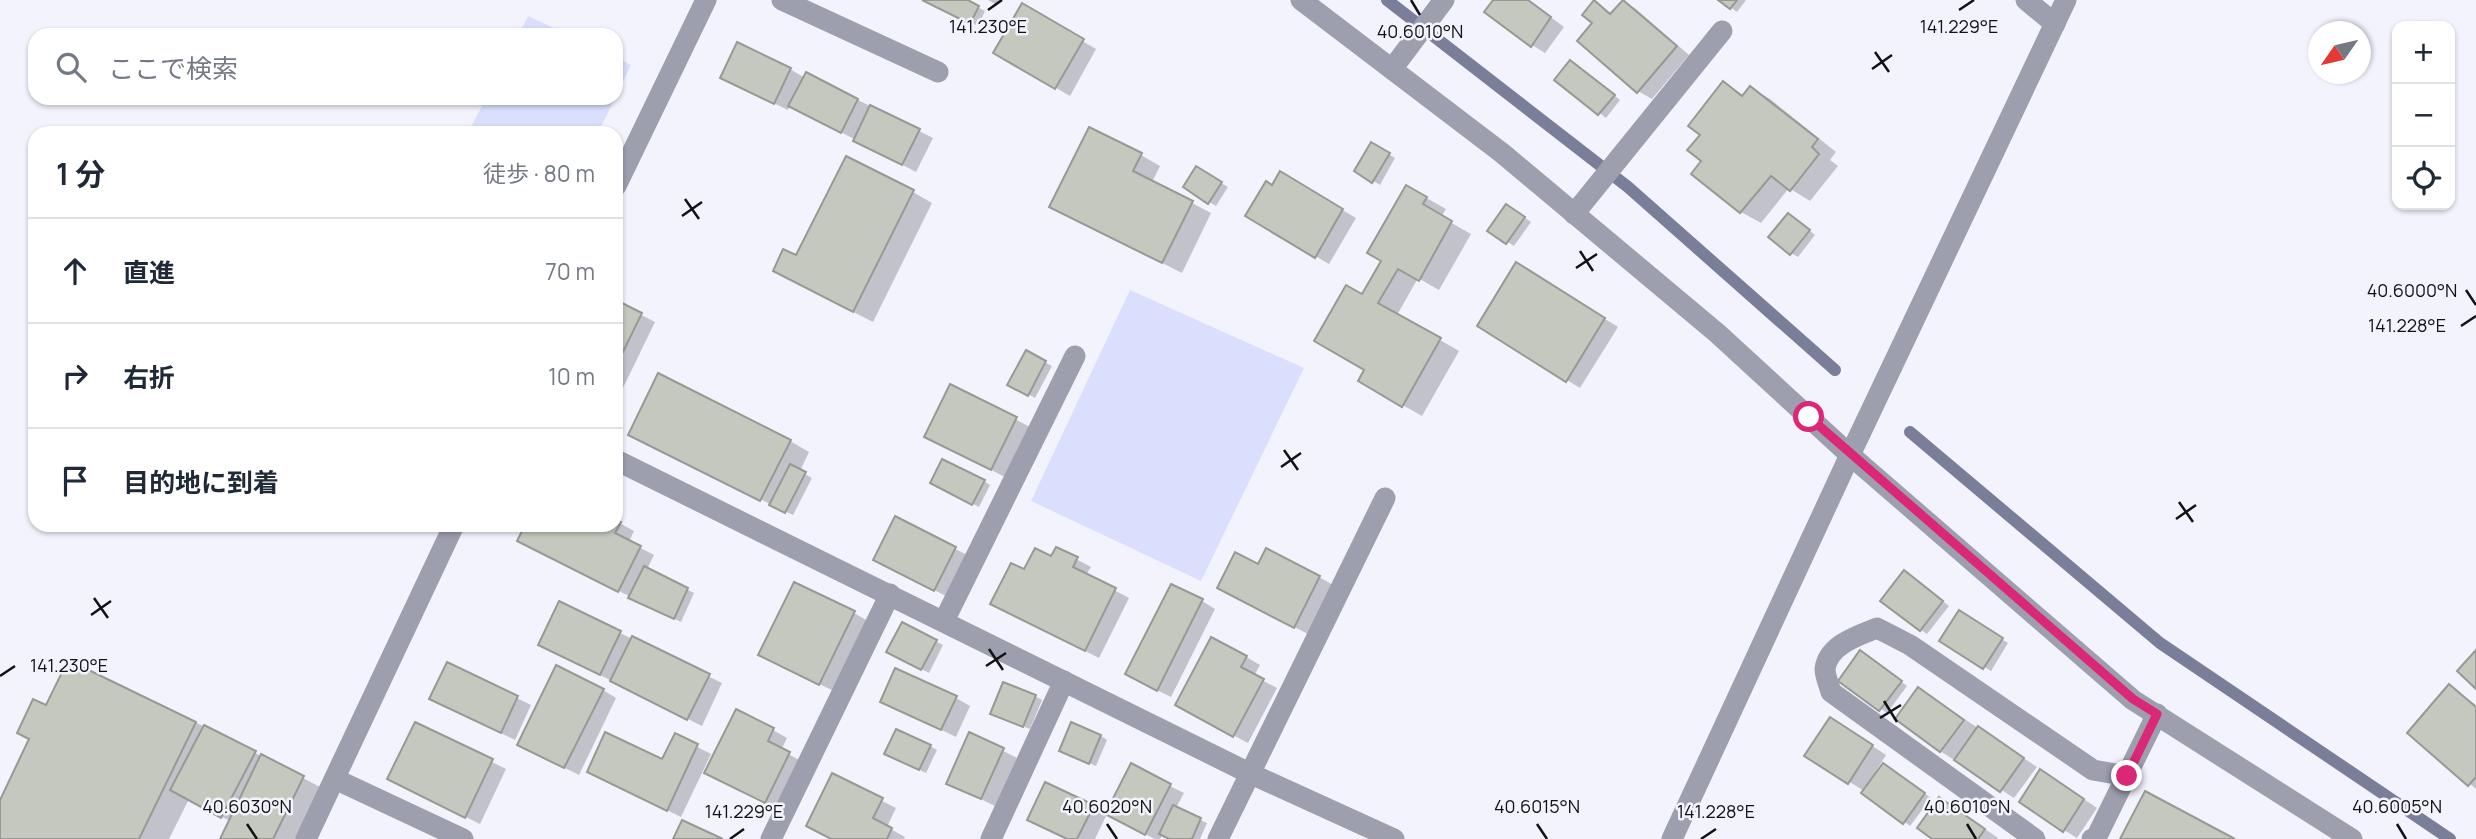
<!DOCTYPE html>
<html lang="ja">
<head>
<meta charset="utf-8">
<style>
  :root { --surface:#fff; --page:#f2f2f3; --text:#1f2937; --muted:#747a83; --line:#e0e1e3 }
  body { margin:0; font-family:Manrope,"Noto Sans JP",sans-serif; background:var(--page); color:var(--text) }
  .controls { position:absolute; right:21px; top:21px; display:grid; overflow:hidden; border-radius:14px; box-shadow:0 2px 5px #0004 }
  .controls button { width:63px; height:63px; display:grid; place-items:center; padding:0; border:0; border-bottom:2px solid var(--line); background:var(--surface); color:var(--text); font:35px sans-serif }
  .compass { position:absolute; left:2308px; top:21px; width:63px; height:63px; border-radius:50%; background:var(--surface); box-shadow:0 2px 5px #0004; rotate:236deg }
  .stop { position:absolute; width:21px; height:21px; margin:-16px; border:5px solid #db2777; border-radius:50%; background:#fff }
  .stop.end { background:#db2777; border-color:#fff; box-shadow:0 2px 7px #0008 }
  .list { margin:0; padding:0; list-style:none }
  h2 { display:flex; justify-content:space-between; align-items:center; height:91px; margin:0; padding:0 28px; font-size:30px }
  h2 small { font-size:23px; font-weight:400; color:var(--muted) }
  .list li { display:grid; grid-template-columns:46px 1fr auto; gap:21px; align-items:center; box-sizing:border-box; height:105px; padding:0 28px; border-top:2px solid var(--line) }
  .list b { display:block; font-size:26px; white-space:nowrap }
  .list em { font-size:23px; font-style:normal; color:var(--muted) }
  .icon { flex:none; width:38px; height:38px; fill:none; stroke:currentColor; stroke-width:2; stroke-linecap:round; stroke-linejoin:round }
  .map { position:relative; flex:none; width:2476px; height:839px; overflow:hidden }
  .search { position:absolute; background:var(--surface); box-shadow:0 2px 5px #0004; left:28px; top:28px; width:595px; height:77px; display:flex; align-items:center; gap:18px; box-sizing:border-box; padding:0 24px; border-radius:21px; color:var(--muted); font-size:26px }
  .panel { position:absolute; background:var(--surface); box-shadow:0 2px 5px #0004; left:28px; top:126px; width:595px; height:406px; border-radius:21px }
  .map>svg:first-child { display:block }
  .green { fill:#dadffd }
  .shadow { fill:#0003 }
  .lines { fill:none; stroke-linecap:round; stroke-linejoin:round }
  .stream { stroke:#7b7e99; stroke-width:12 }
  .building { fill:#c4c8bf; stroke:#969a92; stroke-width:2 }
  .minor { stroke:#9d9faf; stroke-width:21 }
  .route { stroke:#db2777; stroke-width:9 }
  .ticks { fill:none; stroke:#111215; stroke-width:2.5 }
  .ticks-label { font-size:18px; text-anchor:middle; fill:#111215; stroke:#f2f3fd; stroke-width:5; stroke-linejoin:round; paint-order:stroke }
</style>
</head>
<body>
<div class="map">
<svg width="2476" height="839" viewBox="0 0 2476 839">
  <rect width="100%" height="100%" fill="#f2f3fd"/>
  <g class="green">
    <path d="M 528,16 L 569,35 L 518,35 Z"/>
    <path d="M 616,57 L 631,65 L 616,96 Z"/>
    <path d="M 486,98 L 615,98 L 598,133 L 477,133 L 470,129 Z"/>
    <path d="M 1130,290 L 1304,368 L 1201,581 L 1031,501 Z"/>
  </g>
  <g class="shadow">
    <path d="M 925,0 L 964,0 L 985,11 L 978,26 Z"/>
    <path d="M 988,0 L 1000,0 L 997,5 Z"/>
    <path d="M 1495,0 L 1528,0 L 1564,27 L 1545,53 L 1532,45 Z"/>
    <path d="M 1721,0 L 1746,0 L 1737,12 Z"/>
    <path d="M 1623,1 L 1636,9 L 1689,55 L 1652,99 L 1638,91 L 1595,23 L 1594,3 L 1612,14 Z"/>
    <path d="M 1022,6 L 1096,49 L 1070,96 L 995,52 Z"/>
    <path d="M 1577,66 L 1620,100 L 1606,118 L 1557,80 Z"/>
    <path d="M 790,69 L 805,78 L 807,74 L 933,138 L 916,172 L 790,105 L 788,110 L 736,85 Z"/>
    <path d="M 1724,83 L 1745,96 L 1751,88 L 1770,99 L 1836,152 L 1830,160 L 1838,166 L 1810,201 L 1789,188 L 1761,223 L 1741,212 L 1693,173 L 1704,160 L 1703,134 Z"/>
    <path d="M 1372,144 L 1395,158 L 1380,185 L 1357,171 Z"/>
    <path d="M 1141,155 L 1160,166 L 1152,182 L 1211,213 L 1182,273 L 1052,207 Z"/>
    <path d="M 1196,168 L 1228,187 L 1216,206 L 1185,187 Z"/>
    <path d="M 1281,174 L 1356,218 L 1329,264 L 1248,216 L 1273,188 Z"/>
    <path d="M 1407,187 L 1446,209 L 1441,217 L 1471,234 L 1439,290 L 1418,278 L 1397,315 L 1459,351 L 1422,416 L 1360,381 L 1367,369 L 1363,296 L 1383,260 Z"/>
    <path d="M 913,192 L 932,203 L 873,322 L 794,282 L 797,258 Z"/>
    <path d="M 1513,210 L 1531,222 L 1514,246 L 1489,230 Z"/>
    <path d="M 1795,219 L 1815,235 L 1798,257 L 1791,253 Z"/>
    <path d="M 1530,272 L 1618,327 L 1580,388 L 1567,380 Z"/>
    <path d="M 616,302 L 655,322 L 620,394 L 616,392 Z"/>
    <path d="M 1027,353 L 1052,366 L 1035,398 L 1010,384 Z"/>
    <path d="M 951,386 L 1030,427 L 1005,477 L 940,444 Z"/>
    <path d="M 790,441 L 809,452 L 800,471 L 812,478 L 793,515 L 649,445 Z"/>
    <path d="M 984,481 L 990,485 L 979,507 L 932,482 Z"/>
    <path d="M 896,518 L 969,556 L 948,597 L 889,567 Z"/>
    <path d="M 616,521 L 634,531 L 629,542 L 654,555 L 647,569 L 694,593 L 681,622 L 533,548 L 527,525 L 616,525 Z"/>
    <path d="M 1057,549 L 1091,567 L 1086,575 L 1129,598 L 1099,658 L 1006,611 L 1025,571 L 1052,558 Z"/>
    <path d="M 1258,566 L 1319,577 L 1333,585 L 1308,634 L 1233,596 Z"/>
    <path d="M 1911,576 L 1949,606 L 1927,634 L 1921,630 Z"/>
    <path d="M 1202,601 L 1215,609 L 1171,697 L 1141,682 Z"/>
    <path d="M 854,613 L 868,621 L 834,691 L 774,663 Z"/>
    <path d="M 1959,613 L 2008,643 L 1991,671 L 1941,640 Z"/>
    <path d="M 902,624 L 943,645 L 929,673 L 888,652 Z"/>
    <path d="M 620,633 L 722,683 L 702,726 L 554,652 Z"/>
    <path d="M 1867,656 L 1907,686 L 1887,713 L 1840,680 Z"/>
    <path d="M 1246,657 L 1260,665 L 1254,676 L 1277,688 L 1248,743 L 1191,713 Z"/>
    <path d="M 69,662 L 205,727 L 322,788 L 298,839 L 222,839 L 230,821 L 189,799 L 169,839 L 0,839 L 0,804 Z"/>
    <path d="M 448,664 L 531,705 L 515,740 L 445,706 Z"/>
    <path d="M 2450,686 L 2476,705 L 2476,789 L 2409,732 Z"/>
    <path d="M 1919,689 L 2037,767 L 2014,798 L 1940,751 Z"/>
    <path d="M 603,690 L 616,698 L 579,775 L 533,752 Z"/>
    <path d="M 1035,696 L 1042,700 L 1030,729 L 999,717 Z"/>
    <path d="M 956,698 L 970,706 L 956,737 L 882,701 Z"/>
    <path d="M 416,724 L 506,769 L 480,824 L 403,786 Z"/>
    <path d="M 1844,727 L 1886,755 L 1874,774 L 1876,775 L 1890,769 L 1931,798 L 1910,826 L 1864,791 L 1807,755 Z"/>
    <path d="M 773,730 L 787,738 L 781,750 L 803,762 L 780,810 L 720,780 Z"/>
    <path d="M 970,734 L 1017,758 L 995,806 L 948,783 Z"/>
    <path d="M 676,736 L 711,754 L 681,817 L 603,779 L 663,762 Z"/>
    <path d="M 1101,736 L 1107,740 L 1096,766 L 1068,754 Z"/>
    <path d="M 930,746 L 937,750 L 926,773 L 893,757 Z"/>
    <path d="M 833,776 L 896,808 L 887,827 L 905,837 L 904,839 L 832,839 Z"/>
    <path d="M 2054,779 L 2097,808 L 2077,838 L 2064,830 Z"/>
    <path d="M 1170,786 L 1184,793 L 1176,808 L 1207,823 L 1200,839 L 1172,839 L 1163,834 L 1160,839 L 1155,839 L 1121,822 Z"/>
    <path d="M 1093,807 L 1107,814 L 1095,839 L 1068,839 Z"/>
    <path d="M 1953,807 L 1998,838 L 1997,839 L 1935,839 Z"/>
  </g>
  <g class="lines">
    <g class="stream">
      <path d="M 1387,0 L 1628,187 L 1835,370"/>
      <path d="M 1910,432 L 2160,643 L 2450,839"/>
    </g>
  </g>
  <g class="building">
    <path d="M 922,0 L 968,0 L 979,6 L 970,24 Z"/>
    <path d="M 1493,0 L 1528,0 L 1551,17 L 1531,47 L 1484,12 Z"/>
    <path d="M 1594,0 L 1610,14 L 1623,0 L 1677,46 L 1637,93 L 1577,41 L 1592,23 L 1582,15 Z"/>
    <path d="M 1718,0 L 1737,0 L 1730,9 Z"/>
    <path d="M 1022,3 L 1084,39 L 1055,89 L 993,53 Z"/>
    <path d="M 737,42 L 791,68 L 774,104 L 720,78 Z"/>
    <path d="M 1570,60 L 1615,95 L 1598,115 L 1554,80 Z"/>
    <path d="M 806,72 L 858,99 L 841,133 L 788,106 Z"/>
    <path d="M 1723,81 L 1742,96 L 1750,86 L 1818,139 L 1812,147 L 1819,154 L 1790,191 L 1771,176 L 1740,213 L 1691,174 L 1701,161 L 1687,150 L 1700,135 L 1688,126 Z"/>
    <path d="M 870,105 L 920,129 L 902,165 L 853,141 Z"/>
    <path d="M 1089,127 L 1142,153 L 1133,171 L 1193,201 L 1162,263 L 1049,207 Z"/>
    <path d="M 1371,142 L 1390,153 L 1372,183 L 1354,171 Z"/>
    <path d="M 846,156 L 914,190 L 853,312 L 773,271 L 783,249 L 796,255 Z"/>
    <path d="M 1196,166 L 1222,182 L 1208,204 L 1183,187 Z"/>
    <path d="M 1280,171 L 1343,209 L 1315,258 L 1245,216 L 1266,181 L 1272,185 Z"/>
    <path d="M 1406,185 L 1427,197 L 1423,204 L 1452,221 L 1419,281 L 1398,269 L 1378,303 L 1441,338 L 1402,407 L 1358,381 L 1364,370 L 1314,341 L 1346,285 L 1362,294 L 1381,261 L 1367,253 Z"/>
    <path d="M 1506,204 L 1525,217 L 1506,244 L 1487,231 Z"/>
    <path d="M 1788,213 L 1810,230 L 1790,255 L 1768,237 Z"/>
    <path d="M 1516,262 L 1605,318 L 1566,382 L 1477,326 Z"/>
    <path d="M 616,300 L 642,313 L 616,366 Z"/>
    <path d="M 1026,350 L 1046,361 L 1028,396 L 1007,385 Z"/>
    <path d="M 658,373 L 791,440 L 760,501 L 628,435 Z"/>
    <path d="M 950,384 L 1017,417 L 991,470 L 924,437 Z"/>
    <path d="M 942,459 L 985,480 L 972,505 L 930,483 Z"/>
    <path d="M 790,464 L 806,472 L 785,513 L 769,505 Z"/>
    <path d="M 895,516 L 956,547 L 934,591 L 873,560 Z"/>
    <path d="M 616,519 L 621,522 L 615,533 L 641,546 L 618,592 L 517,541 L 525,525 L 616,525 Z"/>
    <path d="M 1056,547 L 1078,557 L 1073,567 L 1116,588 L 1085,651 L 990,604 L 1011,563 L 1024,569 L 1035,548 L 1051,556 Z"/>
    <path d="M 1266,548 L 1320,576 L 1294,628 L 1217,588 L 1235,552 L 1258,564 Z"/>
    <path d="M 644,566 L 688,588 L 674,619 L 628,598 Z"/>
    <path d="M 1904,570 L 1943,601 L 1920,631 L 1880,601 Z"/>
    <path d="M 794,582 L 855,611 L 819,685 L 758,655 Z"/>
    <path d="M 1171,584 L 1203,599 L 1157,691 L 1125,674 Z"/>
    <path d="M 559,601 L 621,631 L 600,675 L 538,645 Z"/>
    <path d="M 1959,610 L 2003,638 L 1983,669 L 1939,641 Z"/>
    <path d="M 902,622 L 937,640 L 921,670 L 886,652 Z"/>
    <path d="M 632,636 L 710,674 L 687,720 L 610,681 Z"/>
    <path d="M 1211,637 L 1247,656 L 1241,667 L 1264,679 L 1233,737 L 1175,705 Z"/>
    <path d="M 1860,650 L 1902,681 L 1879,711 L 1838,681 Z"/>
    <path d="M 2476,650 L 2476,689 L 2457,671 Z"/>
    <path d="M 68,660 L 196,722 L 139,839 L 0,839 L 0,800 L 29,739 L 17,733 L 33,699 L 46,705 Z"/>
    <path d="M 447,662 L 518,696 L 501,733 L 429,699 Z"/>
    <path d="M 556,665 L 604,689 L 564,768 L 517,745 Z"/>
    <path d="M 895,668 L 957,696 L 941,730 L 880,702 Z"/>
    <path d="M 1003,682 L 1036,695 L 1023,727 L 990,714 Z"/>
    <path d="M 2449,684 L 2476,707 L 2476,777 L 2468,786 L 2407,733 Z"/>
    <path d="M 1918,687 L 1964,720 L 1940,752 L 1895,719 Z"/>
    <path d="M 736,709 L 774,728 L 768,741 L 790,752 L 765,803 L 704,773 Z"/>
    <path d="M 1830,717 L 1873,745 L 1848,784 L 1804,756 Z"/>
    <path d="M 415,722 L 493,759 L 465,818 L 387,779 Z"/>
    <path d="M 1071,722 L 1101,735 L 1089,764 L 1059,751 Z"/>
    <path d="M 204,725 L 256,751 L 221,818 L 170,790 Z"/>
    <path d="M 1978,726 L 2024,758 L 2000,792 L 1954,760 Z"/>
    <path d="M 896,729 L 931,745 L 919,770 L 884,754 Z"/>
    <path d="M 605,732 L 662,759 L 675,733 L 698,744 L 667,811 L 587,772 Z"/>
    <path d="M 969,732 L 1004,748 L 981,799 L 946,784 Z"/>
    <path d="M 261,754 L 304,776 L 273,839 L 220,839 Z"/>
    <path d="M 1131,763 L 1171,784 L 1145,835 L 1105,814 Z"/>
    <path d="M 1883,763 L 1925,793 L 1903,824 L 1861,793 Z"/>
    <path d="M 2040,769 L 2084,799 L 2063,832 L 2019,802 Z"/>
    <path d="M 832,773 L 883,798 L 873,818 L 892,828 L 887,839 L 831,839 L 806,826 Z"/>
    <path d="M 1045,782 L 1094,805 L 1077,839 L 1067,839 L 1027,820 Z"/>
    <path d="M 2145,791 L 2235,839 L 2120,839 Z"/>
    <path d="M 1939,797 L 1985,829 L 1978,839 L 1932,839 L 1917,828 Z"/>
    <path d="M 1173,805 L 1201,818 L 1192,839 L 1169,839 L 1159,834 Z"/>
    <path d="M 682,820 L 723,839 L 673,839 Z"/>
  </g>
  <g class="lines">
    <g class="minor">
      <path d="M 782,0 L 938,72"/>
      <path d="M 1301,0 L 1502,153 L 1717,333 L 1850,455 L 2133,700 L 2352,839"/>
      <path d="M 2026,0 L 2055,24"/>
      <path d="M 1392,69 L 1444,0"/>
      <path d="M 616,186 L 706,0"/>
      <path d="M 1574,214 L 1722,31"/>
      <path d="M 616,460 L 1249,773 L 1394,839"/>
      <path d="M 944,621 L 1075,356"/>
      <path d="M 335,779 L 463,839"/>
      <path d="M 306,839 L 454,525"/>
      <path d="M 771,839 L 890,594"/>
      <path d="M 991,839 L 1064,681"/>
      <path d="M 1218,839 L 1385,498"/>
      <path d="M 1672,839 L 1850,455 L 2066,0"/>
      <path d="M 2035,839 L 1831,692 C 1829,685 1825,676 1825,669 C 1828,645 1857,636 1877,628 L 1910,645 L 2093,770 L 2127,776"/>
      <path d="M 2092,839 L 2096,838 L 2157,714"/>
    </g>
  </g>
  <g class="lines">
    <path class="route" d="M 1809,417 L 2133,699 L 2157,714 L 2127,776"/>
  </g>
  <path class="ticks" d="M 1411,0 L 1420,15M 988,10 L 1002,0M 1959,10 L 1974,0M 1875,52 L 1889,72M 1872,69 L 1892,55M 685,199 L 699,219M 682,216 L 702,202M 1580,251 L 1593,271M 1576,268 L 1597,254M 2466,290 L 2476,305M 2461,326 L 2476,316M 1284,450 L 1298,470M 1281,467 L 1301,453M 2179,502 L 2193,522M 2176,519 L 2196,505M 94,598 L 108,618M 91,615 L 111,601M 989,649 L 1003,670M 986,666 L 1006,653M 0,676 L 15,666M 1884,701 L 1897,722M 1880,718 L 1901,705M 247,824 L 257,839M 1107,824 L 1117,839M 1537,824 L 1547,839M 1967,824 L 1976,839M 2397,824 L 2406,839M 730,839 L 744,829M 1701,839 L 1716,829"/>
  <g class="ticks-label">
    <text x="988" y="33">141.230°E</text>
    <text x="1959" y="33">141.229°E</text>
    <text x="1420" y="38">40.6010°N</text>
    <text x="2412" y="297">40.6000°N</text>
    <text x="2407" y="332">141.228°E</text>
    <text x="69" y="672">141.230°E</text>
    <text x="247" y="813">40.6030°N</text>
    <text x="1107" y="813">40.6020°N</text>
    <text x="1537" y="813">40.6015°N</text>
    <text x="1967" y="813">40.6010°N</text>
    <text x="2397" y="813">40.6005°N</text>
    <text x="744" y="818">141.229°E</text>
    <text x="1716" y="818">141.228°E</text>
  </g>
</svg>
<div class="controls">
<button>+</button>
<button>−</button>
<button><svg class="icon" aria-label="locate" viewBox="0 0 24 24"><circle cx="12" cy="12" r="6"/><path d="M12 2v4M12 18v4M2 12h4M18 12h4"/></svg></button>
</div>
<svg class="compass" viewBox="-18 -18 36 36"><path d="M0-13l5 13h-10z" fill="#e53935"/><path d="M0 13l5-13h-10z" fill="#747a83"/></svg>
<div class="stop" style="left:1809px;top:417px"></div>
<div class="stop end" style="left:2127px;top:776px"></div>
<div class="search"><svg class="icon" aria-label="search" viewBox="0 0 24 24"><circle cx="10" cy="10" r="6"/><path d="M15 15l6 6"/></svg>ここで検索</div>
<section class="panel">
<h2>1 分<small>徒歩 · 80 m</small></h2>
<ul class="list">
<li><svg class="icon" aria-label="ahead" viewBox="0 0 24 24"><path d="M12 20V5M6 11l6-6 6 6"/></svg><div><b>直進</b></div><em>70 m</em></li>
<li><svg class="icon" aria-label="right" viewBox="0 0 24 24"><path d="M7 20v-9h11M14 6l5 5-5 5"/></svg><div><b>右折</b></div><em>10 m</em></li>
<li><svg class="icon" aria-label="arrive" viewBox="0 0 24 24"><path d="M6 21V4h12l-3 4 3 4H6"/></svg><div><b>目的地に到着</b></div></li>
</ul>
</section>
</div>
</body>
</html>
